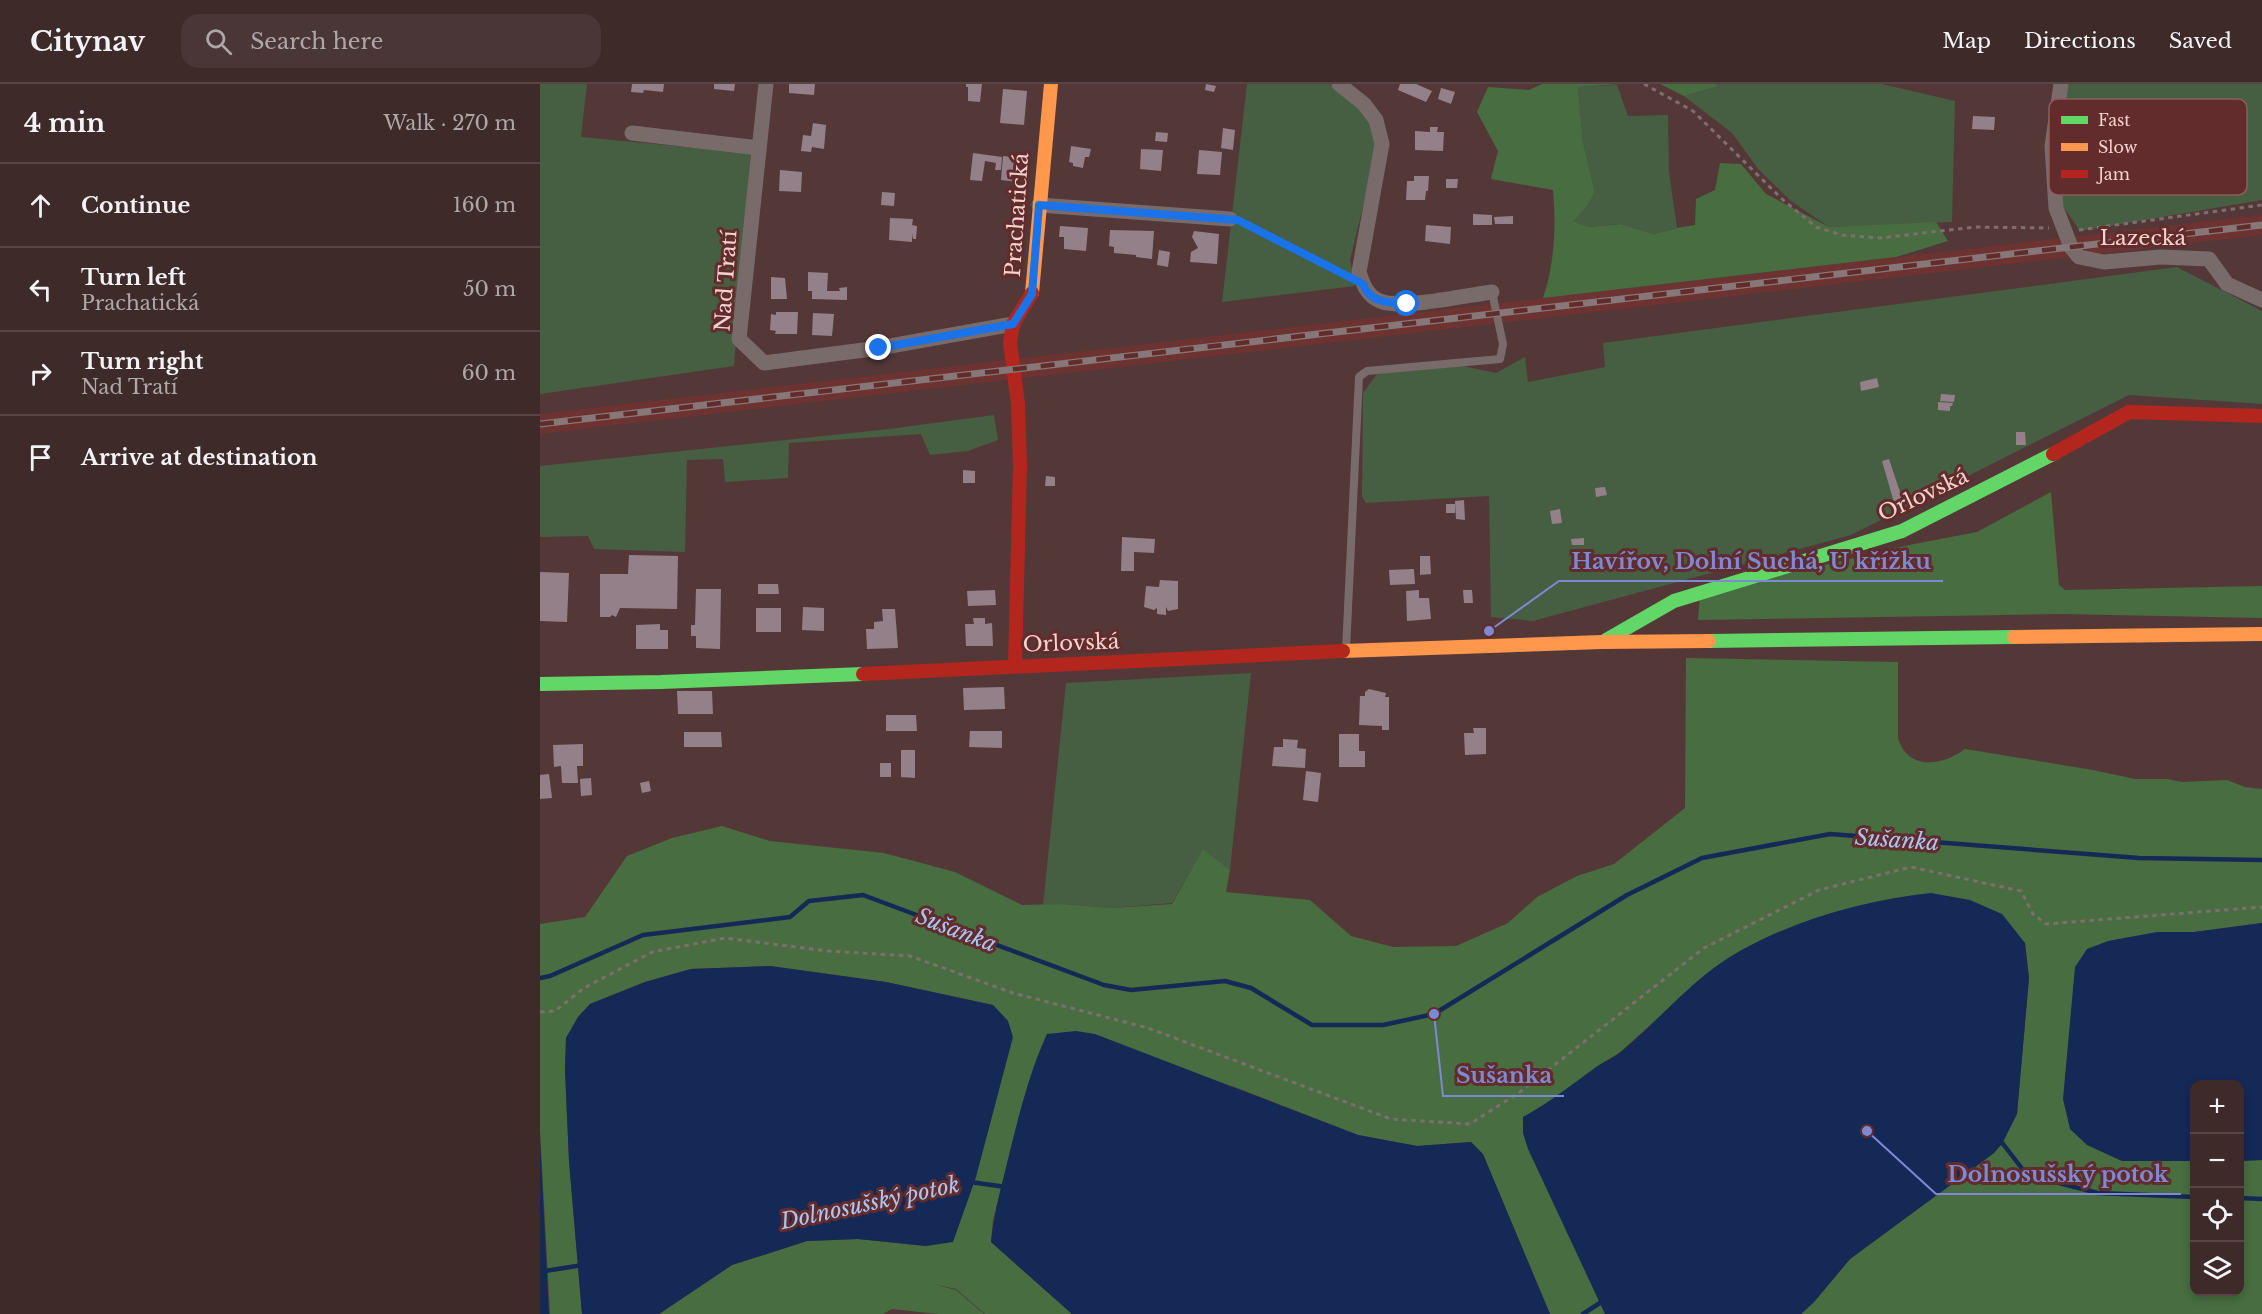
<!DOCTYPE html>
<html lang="en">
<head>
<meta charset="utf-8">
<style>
  :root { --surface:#3f2a2a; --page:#4a3636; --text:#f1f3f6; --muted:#ada7a8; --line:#584647 }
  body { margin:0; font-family:"Libre Baskerville",serif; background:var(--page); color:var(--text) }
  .controls { position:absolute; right:18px; bottom:18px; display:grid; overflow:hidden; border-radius:12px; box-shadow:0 3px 9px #0003 }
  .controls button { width:54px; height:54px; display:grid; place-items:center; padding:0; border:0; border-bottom:2px solid var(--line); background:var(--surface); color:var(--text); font:30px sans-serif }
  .stop { position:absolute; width:18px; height:18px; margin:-14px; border:4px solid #1a73e8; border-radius:50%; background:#fff }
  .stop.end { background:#1a73e8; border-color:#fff; box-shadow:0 2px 6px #0008 }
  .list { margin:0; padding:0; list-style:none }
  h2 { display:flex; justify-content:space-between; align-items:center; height:78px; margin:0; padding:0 24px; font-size:26px }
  h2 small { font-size:20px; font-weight:400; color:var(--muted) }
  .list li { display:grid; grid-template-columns:39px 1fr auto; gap:18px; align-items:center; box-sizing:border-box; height:84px; padding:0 24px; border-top:2px solid var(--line) }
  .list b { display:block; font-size:22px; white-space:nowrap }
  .list p { margin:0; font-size:20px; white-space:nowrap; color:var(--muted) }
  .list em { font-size:20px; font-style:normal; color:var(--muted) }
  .icon { flex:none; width:33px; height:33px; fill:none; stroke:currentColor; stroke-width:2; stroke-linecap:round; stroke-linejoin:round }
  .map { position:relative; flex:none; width:1722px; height:1230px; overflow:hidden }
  header { display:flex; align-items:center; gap:36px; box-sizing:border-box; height:84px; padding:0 30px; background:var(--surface); border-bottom:2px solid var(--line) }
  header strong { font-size:28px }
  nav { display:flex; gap:33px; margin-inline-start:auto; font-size:21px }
  .search { width:420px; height:54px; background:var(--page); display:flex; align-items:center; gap:15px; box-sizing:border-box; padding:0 21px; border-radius:18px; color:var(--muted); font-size:22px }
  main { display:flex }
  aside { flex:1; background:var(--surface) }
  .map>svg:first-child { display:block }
  .built { fill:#6c3332 }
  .green { fill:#465e41 }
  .forest { fill:#476d41 }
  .water { fill:#152956 }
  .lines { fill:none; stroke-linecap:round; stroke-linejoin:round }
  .stream { stroke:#152956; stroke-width:4.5 }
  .building { fill:#948088 }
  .path { stroke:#7e6f6e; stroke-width:3; stroke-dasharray:4.5 4.5; stroke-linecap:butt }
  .lane { stroke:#796b6a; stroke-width:8 }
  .street { stroke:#796b6a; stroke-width:15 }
  .fast { stroke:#63d668; stroke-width:14 }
  .slow { stroke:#ff974d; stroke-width:14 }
  .jam { stroke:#b3261e; stroke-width:14 }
  .rail-casing { stroke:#877877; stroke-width:7 }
  .rail { stroke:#612c2b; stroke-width:4.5; stroke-dasharray:14; stroke-linecap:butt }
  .route { stroke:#1a73e8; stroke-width:8 }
  .labels { text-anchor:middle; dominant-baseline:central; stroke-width:6; stroke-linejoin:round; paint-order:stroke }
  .street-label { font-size:21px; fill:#f4d2cf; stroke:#612c2b }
  .water-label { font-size:22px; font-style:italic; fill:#aac4f5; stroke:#612c2b }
  .key { fill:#612c2b; stroke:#8d5e5c; stroke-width:1.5 }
  .key-label { font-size:16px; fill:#f4d2cf }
  .leader { fill:none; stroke:#7e89d4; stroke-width:2 }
  .callout-dot { fill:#7e89d4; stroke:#612c2b; stroke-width:2 }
  .callout-label { font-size:22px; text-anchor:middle; font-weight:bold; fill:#7e89d4; stroke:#612c2b; stroke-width:6; stroke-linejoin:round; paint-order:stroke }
</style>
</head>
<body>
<header>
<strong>Citynav</strong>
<div class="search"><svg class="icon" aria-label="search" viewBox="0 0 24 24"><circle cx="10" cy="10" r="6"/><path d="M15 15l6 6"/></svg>Search here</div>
<nav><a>Map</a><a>Directions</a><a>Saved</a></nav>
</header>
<main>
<aside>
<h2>4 min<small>Walk · 270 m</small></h2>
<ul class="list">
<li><svg class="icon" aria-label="ahead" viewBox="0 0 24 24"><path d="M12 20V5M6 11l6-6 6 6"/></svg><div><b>Continue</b></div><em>160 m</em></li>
<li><svg class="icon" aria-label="left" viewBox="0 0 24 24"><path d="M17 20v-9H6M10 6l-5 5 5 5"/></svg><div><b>Turn left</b><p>Prachatická</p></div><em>50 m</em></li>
<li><svg class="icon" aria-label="right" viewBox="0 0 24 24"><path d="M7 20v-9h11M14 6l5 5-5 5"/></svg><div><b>Turn right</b><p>Nad Tratí</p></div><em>60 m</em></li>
<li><svg class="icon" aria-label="arrive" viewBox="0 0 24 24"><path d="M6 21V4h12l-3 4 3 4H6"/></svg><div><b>Arrive at destination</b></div></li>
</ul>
</aside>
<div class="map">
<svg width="1722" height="1230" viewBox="0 0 1722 1230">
  <rect width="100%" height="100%" fill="#543838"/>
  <path class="built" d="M 1722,131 L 1722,151 L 0,350 L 0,330 Z"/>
  <g class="green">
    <path d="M 0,0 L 47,0 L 41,53 L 211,69 L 194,282 L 0,310 Z"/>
    <path d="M 707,0 L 790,0 L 822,26 L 832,43 L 837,65 L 810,176 L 815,202 L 682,218 Z"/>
    <path d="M 1176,0 L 1342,0 L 1415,17 L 1412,138 L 1289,143 L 1251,117 L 1219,86 L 1192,49 L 1144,12 L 1176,3 Z"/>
    <path d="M 1528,0 L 1722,0 L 1722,116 L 1540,147 C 1535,139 1529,132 1524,124 C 1510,95 1524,32 1528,0 Z"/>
    <path d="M 1077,1 L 1088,32 L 1128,31 L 1129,87 L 1137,144 L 1114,150 L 1081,140 L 1049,143 L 1032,137 L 1045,125 L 1055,109 L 1043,58 L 1038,3 Z"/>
    <path d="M 1637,183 L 1722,227 L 1722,320 L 1589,311 L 1311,451 L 993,537 L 951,533 L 949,412 L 826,419 L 822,412 L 823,309 L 837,290 L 908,279 L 956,289 L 985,273 L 988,298 L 1065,283 L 1063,259 Z"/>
    <path d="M 454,331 L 458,356 L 428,367 L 390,371 L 381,350 L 249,359 L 248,394 L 185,398 L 183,375 L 147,376 L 145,468 L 54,465 L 48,452 L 0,453 L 0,382 L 349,345 Z"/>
    <path d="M 711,589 L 690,786 L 663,766 L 632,819 L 571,824 L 523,820 L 503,821 L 526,599 Z"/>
  </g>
  <g class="forest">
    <path d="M 1002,0 L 1081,0 L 1038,3 L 1043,58 L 1055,109 L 1045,125 L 1033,137 L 1049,143 L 1081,140 L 1114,150 L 1137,144 L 1155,141 L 1156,115 L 1175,106 L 1180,79 L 1201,80 L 1226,110 L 1289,143 L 1396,138 L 1408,157 L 1356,173 L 1003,214 C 1015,179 1016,142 1013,106 L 951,95 L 958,67 L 937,28 L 948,3 L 989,6 Z"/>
    <path d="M 1120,0 L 1176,0 L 1176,3 L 1144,12 Z"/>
    <path d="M 1511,408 L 1519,501 L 1525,506 L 1722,502 L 1722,534 L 1521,530 L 1158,536 L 1160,510 L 1374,460 L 1437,448 Z"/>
    <path d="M 1146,574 L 1358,578 L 1358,654 C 1368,687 1402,682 1425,665 L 1553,686 L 1595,695 L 1627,695 L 1642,698 L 1687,696 L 1705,703 L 1722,705 L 1722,839 L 1654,848 L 1617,848 L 1530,1045 L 1548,1061 L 1583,1077 L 1654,1077 L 1654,1208 L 1700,1208 L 1700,1077 L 1722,1076 L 1722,1230 L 1261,1230 L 1274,1218 L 1310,1175 L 1454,1069 L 1477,1030 L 1489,894 L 1485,859 L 1167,890 L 1079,969 L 1056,983 L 1014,1016 L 1059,1215 L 1065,1230 L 1010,1230 L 943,1071 L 931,1058 L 877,1062 L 818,1051 L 692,1002 L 483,1018 L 453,1136 L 451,1158 L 532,1230 L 445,1230 L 416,1205 L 393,1200 L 416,1206 L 444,1230 L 398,1230 L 352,1225 L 343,1230 L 119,1230 L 192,1181 L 267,1157 L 318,1155 L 386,1162 L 468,937 L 453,921 L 346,898 L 230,882 L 151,885 L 105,898 L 50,920 L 38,933 L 26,954 L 25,986 L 29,1077 L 42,1230 L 10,1230 L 0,1046 L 0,840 L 45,833 L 87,772 L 132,754 L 182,742 L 230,757 L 344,769 L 415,788 L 482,821 L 523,820 L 571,824 L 632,820 L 663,765 L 690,786 L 686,808 L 770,816 L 811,852 L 853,863 L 916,862 L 968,839 L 997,813 L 1037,792 L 1074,780 L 1145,724 Z"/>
  </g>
  <g class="water">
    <path d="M 1391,809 L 1430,816 L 1462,830 L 1485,859 L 1489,894 L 1477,1030 L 1462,1060 L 1454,1069 L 1310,1175 L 1274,1218 L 1261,1230 L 1065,1230 L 988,1065 L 983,1049 L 983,1033 C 1009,1019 1031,1001 1055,984 C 1063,978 1074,974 1082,967 C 1111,943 1136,914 1166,890 C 1225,843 1317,817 1391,809 Z"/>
    <path d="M 1722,839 L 1722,1076 L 1700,1077 L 1700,1000 L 1654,1000 L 1654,1077 L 1582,1077 L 1547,1061 L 1530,1045 L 1523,1015 L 1535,883 L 1547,865 L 1568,857 L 1617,848 L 1654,848 Z"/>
    <path d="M 230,882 L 346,898 L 453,921 L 468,937 L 473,953 L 436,1093 L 413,1158 L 386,1162 L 318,1155 L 267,1157 L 192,1181 L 119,1230 L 42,1230 L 29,1077 L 25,986 L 26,954 L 38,933 L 50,920 L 105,898 L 151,885 Z"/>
    <path d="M 536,947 L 555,950 L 818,1051 L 877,1062 L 931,1058 L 943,1070 L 1010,1230 L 532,1230 L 451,1158 C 454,1127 463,1097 470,1067 C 480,1027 490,987 507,950 Z"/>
    <path d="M 0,1056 L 9,1230 L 0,1230 Z"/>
  </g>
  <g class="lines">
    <g class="stream">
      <path d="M 0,894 L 10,892 L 103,851 L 250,833 L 269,817 L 323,811 L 564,901 L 591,906 L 685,897 L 711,904 L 772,941 L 843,941 L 894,930 L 1087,811 L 1162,774 L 1290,750 L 1599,774 L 1722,776"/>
      <path d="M 1460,1056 L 1487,1091 L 1558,1109 L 1654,1113"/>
      <path d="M 430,1098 L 466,1103"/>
      <path d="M 1700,1114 L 1722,1115"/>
      <path d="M 0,1186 L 5,1187 L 43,1181"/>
      <path d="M 1043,1230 L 1066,1215"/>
    </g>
  </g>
  <g class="building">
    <path d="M 92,0 L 124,0 L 123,8 L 104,6 L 103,9 L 91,8 Z"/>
    <path d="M 174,0 L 195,0 L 194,7 L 174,5 Z"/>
    <path d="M 249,0 L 275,0 L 274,11 L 249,9 Z"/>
    <path d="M 426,0 L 442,0 L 440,18 L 428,17 L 428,3 L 426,3 Z"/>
    <path d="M 666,0 L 676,2 L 674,8 L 665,6 Z"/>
    <path d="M 860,0 L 876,0 L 892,7 L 886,18 L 858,6 Z"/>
    <path d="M 901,4 L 915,8 L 911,20 L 898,15 Z"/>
    <path d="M 463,5 L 487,7 L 484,41 L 460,39 Z"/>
    <path d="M 1433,32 L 1455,33 L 1454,46 L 1432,45 Z"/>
    <path d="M 273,39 L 286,41 L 284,65 L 272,63 L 271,68 L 261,67 L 263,51 L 271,52 Z"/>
    <path d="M 890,43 L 898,43 L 897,48 L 904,48 L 903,67 L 875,66 L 875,47 L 890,48 Z"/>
    <path d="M 683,44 L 695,46 L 693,66 L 681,64 Z"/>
    <path d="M 616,48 L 628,49 L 627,58 L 615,57 Z"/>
    <path d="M 531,62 L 551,65 L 549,73 L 545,73 L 543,84 L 533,82 L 533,79 L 529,78 Z"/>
    <path d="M 601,65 L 623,66 L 621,87 L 600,85 Z"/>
    <path d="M 659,66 L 682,68 L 680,91 L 657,90 Z"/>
    <path d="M 433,69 L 462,73 L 461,86 L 455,86 L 456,79 L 445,77 L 442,97 L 430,96 Z"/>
    <path d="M 463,72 L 481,74 L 478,98 L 461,96 Z"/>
    <path d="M 240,86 L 262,88 L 261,108 L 239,107 Z"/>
    <path d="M 874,92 L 889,92 L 888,107 L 886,107 L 885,116 L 866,116 L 867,97 L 874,97 Z"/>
    <path d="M 906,95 L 918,95 L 917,104 L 906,104 Z"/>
    <path d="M 342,108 L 355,109 L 354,122 L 341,121 Z"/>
    <path d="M 933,130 L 952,131 L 952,141 L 933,141 Z"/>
    <path d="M 973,132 L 973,140 L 955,140 L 954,133 Z"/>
    <path d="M 350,134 L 373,135 L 372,141 L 377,142 L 376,155 L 373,155 L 372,150 L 372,158 L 349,156 Z"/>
    <path d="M 886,141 L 911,143 L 910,160 L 885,157 Z"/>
    <path d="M 520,142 L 548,144 L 546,167 L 524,165 L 524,153 L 519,153 Z"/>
    <path d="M 570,146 L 614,147 L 612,175 L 596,173 L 596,171 L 574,169 L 574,163 L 569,162 Z"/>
    <path d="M 654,147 L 679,150 L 677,180 L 650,178 L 651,168 L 658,164 L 652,153 Z"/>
    <path d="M 619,166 L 630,168 L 628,183 L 617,181 Z"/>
    <path d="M 268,188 L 288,189 L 287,207 L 300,207 L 299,204 L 307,203 L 307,216 L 272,215 L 272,207 L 268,207 Z"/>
    <path d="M 231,193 L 245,194 L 247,215 L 231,215 Z"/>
    <path d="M 236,228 L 258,228 L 257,250 L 235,250 L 236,247 L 230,246 L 231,230 L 236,231 Z"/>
    <path d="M 273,229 L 294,230 L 292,252 L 272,251 Z"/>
    <path d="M 1337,294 L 1339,303 L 1321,307 L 1320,298 Z"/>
    <path d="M 1401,310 L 1415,311 L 1414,318 L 1400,317 Z"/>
    <path d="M 1398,318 L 1413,319 L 1412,322 L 1410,322 L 1410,327 L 1398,326 Z"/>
    <path d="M 1476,348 L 1485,348 L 1486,361 L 1476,361 Z"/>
    <path d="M 1349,375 L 1364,420 L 1355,422 L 1342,377 Z"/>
    <path d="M 423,386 L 435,387 L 435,399 L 423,399 Z"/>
    <path d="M 506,392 L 515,393 L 515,402 L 505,402 Z"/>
    <path d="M 1065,403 L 1067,411 L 1056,413 L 1055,404 Z"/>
    <path d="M 924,416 L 925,436 L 916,435 L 915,417 Z"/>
    <rect x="906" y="420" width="9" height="9"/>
    <path d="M 1020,425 L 1022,439 L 1012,440 L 1010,427 Z"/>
    <path d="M 582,453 L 615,455 L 614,469 L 594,468 L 594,487 L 581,487 Z"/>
    <path d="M 1044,454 L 1044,461 L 1032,461 L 1031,455 Z"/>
    <path d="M 89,471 L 138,472 L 137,525 L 80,524 L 76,533 L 72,531 L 70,533 L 60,533 L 60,490 L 88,490 Z"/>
    <path d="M 880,472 L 890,472 L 891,490 L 880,491 Z"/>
    <path d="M 874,485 L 875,500 L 850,501 L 849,486 Z"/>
    <path d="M 0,488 L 29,489 L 27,538 L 0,537 Z"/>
    <path d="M 620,496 L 638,497 L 638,525 L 628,527 L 626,523 L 626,531 L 617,530 L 617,524 L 614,526 L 604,523 L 606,502 L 619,503 Z"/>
    <path d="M 218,500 L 238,500 L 239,510 L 218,510 Z"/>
    <path d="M 156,505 L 181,505 L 180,565 L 156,564 L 156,552 L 151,552 L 151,541 L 155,541 Z"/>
    <path d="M 455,506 L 456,521 L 428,522 L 427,507 Z"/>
    <path d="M 879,506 L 879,514 L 889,514 L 891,535 L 867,537 L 866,507 Z"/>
    <path d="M 923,506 L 932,506 L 933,519 L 924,519 Z"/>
    <path d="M 263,523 L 284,524 L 284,547 L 262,546 Z"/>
    <rect x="216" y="524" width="25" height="24"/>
    <path d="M 342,525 L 355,525 L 358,564 L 327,565 L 326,545 L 334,545 L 334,538 L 343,537 Z"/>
    <path d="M 433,534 L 445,534 L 445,540 L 452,539 L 453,562 L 426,562 L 425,540 L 434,540 Z"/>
    <path d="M 120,540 L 120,546 L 128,546 L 128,565 L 96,565 L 96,541 Z"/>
    <path d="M 464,603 L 465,625 L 424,626 L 423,604 Z"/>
    <path d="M 829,605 L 846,609 L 845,613 L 849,613 L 849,646 L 842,646 L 842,642 L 819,641 L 820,612 L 825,612 L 825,608 Z"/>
    <path d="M 137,607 L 172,607 L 173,630 L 138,630 Z"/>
    <path d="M 346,631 L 376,631 L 377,647 L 346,647 Z"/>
    <path d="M 933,644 L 946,644 L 946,670 L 925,671 L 924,649 L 934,649 Z"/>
    <path d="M 430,647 L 462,647 L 462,664 L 429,663 Z"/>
    <path d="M 144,648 L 181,648 L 182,663 L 144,663 Z"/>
    <path d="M 799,650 L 819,650 L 819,667 L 825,667 L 825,683 L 799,683 Z"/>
    <path d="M 743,655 L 758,656 L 757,664 L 766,665 L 765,684 L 732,682 L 734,663 L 743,663 Z"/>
    <path d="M 43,660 L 43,682 L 37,682 L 38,699 L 22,699 L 21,682 L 14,683 L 13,661 Z"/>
    <path d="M 361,666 L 375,666 L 375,694 L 361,693 Z"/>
    <rect x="340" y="679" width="11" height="14"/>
    <path d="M 766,687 L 781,689 L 778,718 L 763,716 Z"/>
    <path d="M 9,690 L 12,714 L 0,715 L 0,691 Z"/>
    <path d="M 51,694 L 52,711 L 41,712 L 40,695 Z"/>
    <path d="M 109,697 L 111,707 L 102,709 L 100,699 Z"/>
  </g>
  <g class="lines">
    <g class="path">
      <path d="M 1104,0 L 1153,27 L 1242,115 L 1276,143 L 1302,151 L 1340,154 L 1435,143 L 1509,144"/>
      <path d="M 703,138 L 804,190"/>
      <path d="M 1539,146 L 1722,121"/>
      <path d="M 0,928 L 15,927 L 44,904 L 112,868 L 185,854 L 288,867 L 370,872 L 473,909 L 608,944 L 851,1035 L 930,1040 L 980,1008 L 1164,864 L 1279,806 L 1371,783 L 1481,807 L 1493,830 L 1506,840 L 1722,823"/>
    </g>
    <path class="lane" d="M 806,566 L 819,293 L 827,287 L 960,275 L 963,260 L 952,208"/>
    <g class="street">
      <path d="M 226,0 L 199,255 L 224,279 L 339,264 L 473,240"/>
      <path d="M 799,0 L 824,20 L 836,36 L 842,60 L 819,188 C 823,200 827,212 840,217 C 861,226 928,211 952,208"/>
      <path d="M 1521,0 L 1512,62 L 1516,124 L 1531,163 L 1539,173 L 1564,178 L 1621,173 L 1669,175 L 1687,200 L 1722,216"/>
      <path d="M 92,49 L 219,64"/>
      <path d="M 499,121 L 690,135"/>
    </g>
    <g class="fast">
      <path d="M 1066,556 L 1134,517 L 1362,447 L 1513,370"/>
      <path d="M 1169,557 L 1474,553"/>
      <path d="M 0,600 L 121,598 L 323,590"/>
    </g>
    <g class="slow">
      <path d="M 492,209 L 511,0"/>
      <path d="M 1474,553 L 1722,550"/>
      <path d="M 803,567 L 1062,558 L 1169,557"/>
    </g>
    <g class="jam">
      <path d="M 1513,370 L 1589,328 L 1722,332"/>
      <path d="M 475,582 L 480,381 L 478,320 L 470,259 L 473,240 L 492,209"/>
      <path d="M 323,590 L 803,567"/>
    </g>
    <defs>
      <path id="rail" d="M 0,340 L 1722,141"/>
    </defs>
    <use href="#rail" class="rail-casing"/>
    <use href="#rail" class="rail"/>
  </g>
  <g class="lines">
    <path class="route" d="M 339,264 L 473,240 L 492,210 L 499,121 L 698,136 L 823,200 C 829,219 850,219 867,220"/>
  </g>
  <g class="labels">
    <g class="street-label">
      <text transform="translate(477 131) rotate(-86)">Prachatická</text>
      <text x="1603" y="154">Lazecká</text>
      <text transform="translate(186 197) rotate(-86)">Nad Tratí</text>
      <text transform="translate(1383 411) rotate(-25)">Orlovská</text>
      <text transform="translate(531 559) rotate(-2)">Orlovská</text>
    </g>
    <g class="water-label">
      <text transform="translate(1357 756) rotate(4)">Sušanka</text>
      <text transform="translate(416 846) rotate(21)">Sušanka</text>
      <text transform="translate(330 1119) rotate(-12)">Dolnosušský potok</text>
    </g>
  </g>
  <rect x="1509" y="15" width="198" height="96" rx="9" class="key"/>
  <rect x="1521" y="32" width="27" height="8" fill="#63d668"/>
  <rect x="1521" y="59" width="27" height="8" fill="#ff974d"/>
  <rect x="1521" y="86" width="27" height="8" fill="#b3261e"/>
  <g class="key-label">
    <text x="1558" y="42">Fast</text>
    <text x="1558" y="69">Slow</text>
    <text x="1558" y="96">Jam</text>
  </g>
  <path class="leader" d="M949 547L1019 497H1403M894 930L903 1012H1024M1327 1047L1396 1110H1641"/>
  <g class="callout-dot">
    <circle cx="949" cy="547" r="6"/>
    <circle cx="894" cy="930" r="6"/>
    <circle cx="1327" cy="1047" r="6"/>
  </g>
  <g class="callout-label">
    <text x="1211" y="485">Havířov, Dolní Suchá, U křížku</text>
    <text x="964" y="999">Sušanka</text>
    <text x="1518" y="1098">Dolnosušský potok</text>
  </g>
</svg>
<div class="controls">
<button>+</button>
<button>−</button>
<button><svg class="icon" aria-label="locate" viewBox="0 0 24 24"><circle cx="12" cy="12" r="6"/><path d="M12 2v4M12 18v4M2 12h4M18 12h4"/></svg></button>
<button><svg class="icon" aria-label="layers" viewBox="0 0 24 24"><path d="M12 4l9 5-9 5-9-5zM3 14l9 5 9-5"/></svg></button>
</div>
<div class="stop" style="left:867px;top:220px"></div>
<div class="stop end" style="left:339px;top:264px"></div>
</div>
</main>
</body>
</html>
